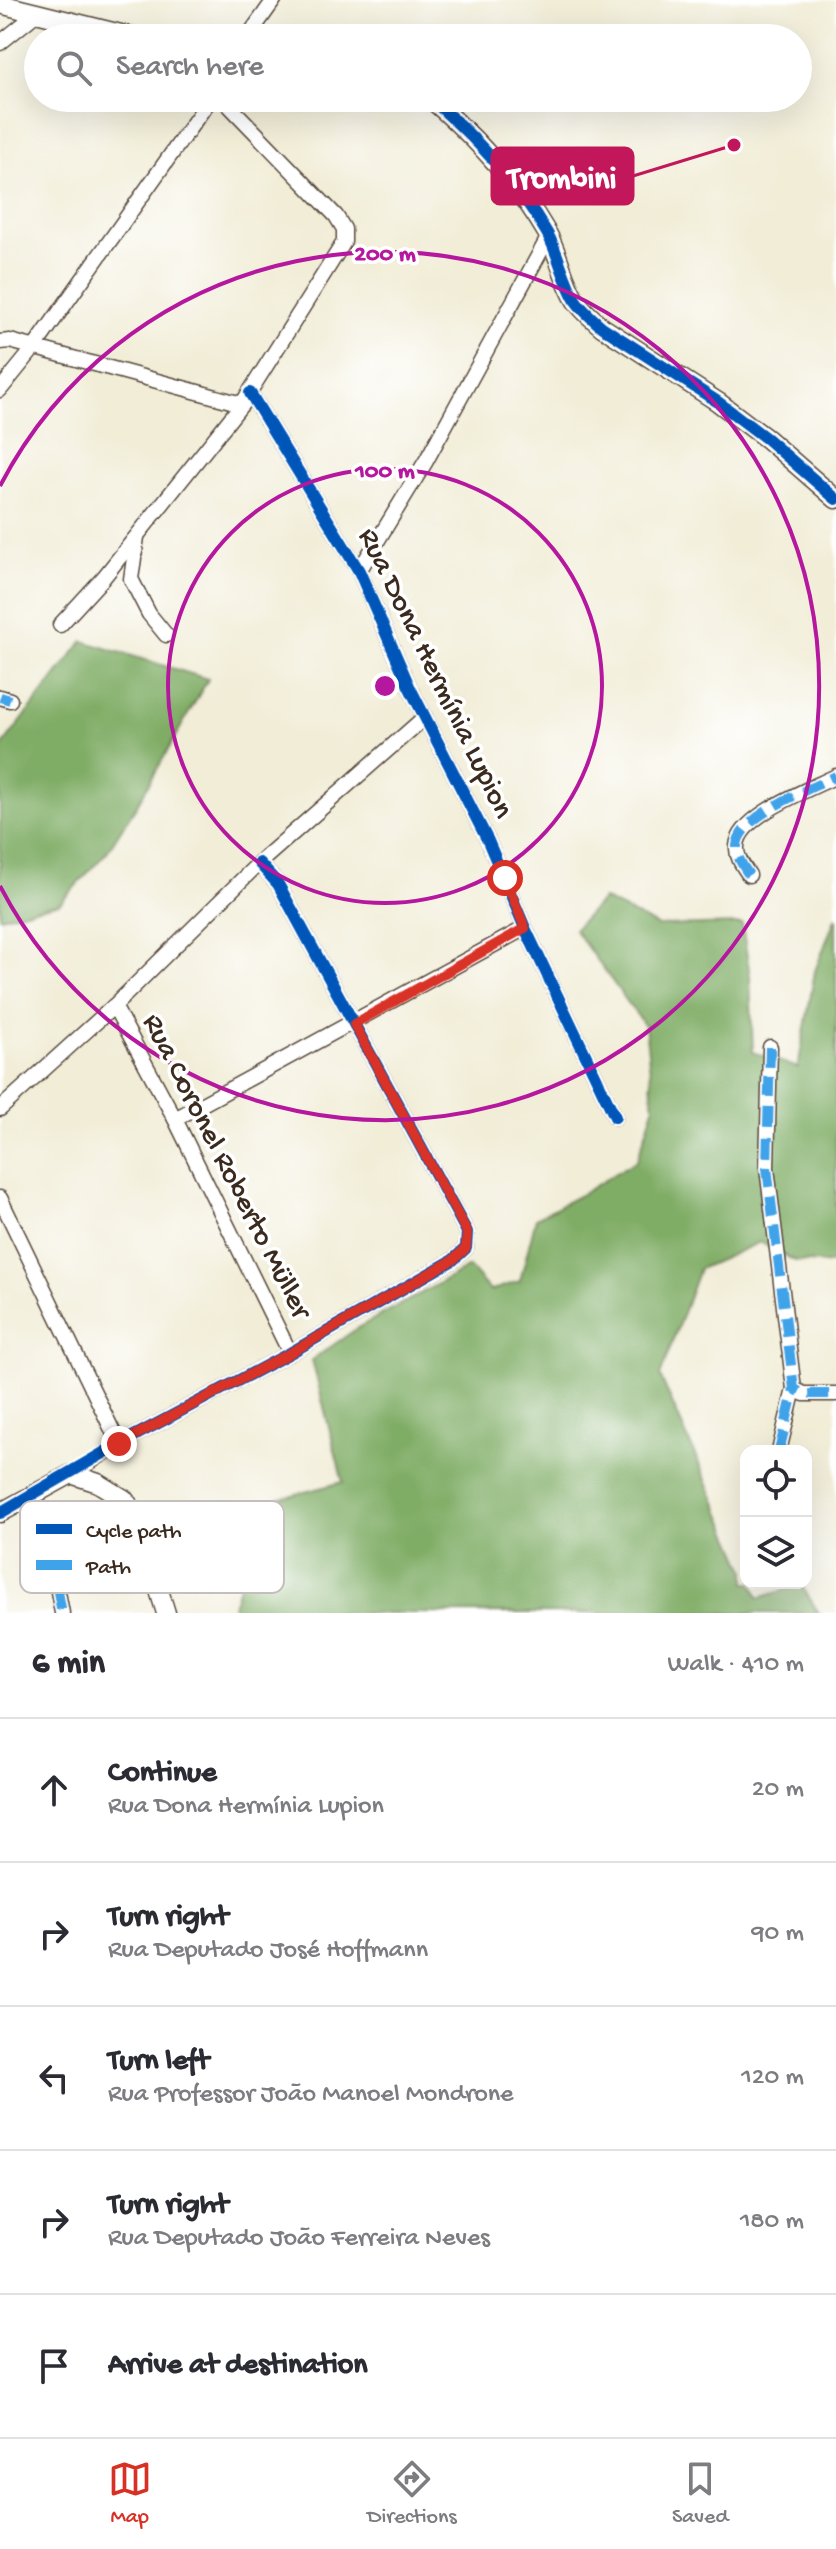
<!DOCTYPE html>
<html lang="en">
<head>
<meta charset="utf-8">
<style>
  :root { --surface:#fff; --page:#f7f7f7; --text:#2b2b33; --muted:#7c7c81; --line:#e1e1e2; --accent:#d93025 }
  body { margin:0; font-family:"Gochi Hand",sans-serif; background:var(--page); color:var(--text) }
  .controls { position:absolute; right:24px; bottom:24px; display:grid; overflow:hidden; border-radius:16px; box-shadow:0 8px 32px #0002 }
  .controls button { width:72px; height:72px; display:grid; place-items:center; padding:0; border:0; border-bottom:2px solid var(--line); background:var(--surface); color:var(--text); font:40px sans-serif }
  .stop { position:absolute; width:24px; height:24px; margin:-18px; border:6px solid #d93025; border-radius:50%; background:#fff }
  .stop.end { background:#d93025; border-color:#fff; box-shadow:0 2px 8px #0008 }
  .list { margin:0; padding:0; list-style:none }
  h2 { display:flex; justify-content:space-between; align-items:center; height:104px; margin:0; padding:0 32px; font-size:34px }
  h2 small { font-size:26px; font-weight:400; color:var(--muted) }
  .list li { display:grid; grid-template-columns:52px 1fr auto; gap:24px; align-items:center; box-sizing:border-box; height:144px; padding:0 32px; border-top:2px solid var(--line) }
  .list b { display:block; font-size:30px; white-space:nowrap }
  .list p { margin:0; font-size:26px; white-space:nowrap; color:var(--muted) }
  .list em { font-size:26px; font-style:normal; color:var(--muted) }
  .icon { flex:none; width:44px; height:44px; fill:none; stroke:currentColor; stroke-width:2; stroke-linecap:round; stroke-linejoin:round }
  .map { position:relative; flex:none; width:836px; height:1613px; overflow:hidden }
  .search { position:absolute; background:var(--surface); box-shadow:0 8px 32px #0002; left:24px; right:24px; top:24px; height:88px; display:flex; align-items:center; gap:20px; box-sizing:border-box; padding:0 28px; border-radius:44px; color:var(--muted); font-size:30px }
  .sheet { height:824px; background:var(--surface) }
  nav { display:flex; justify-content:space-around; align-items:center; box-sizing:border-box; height:112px; border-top:2px solid var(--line); background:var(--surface); font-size:22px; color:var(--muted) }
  nav a { display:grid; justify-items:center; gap:4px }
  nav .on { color:var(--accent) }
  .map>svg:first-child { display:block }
  .forest { fill:#80ad66; stroke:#5e6c42; stroke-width:2 }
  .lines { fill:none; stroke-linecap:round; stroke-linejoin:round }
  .minor-casing { stroke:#56473a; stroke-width:17 }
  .tertiary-casing { stroke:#56473a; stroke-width:21 }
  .minor { stroke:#fff; stroke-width:14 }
  .tertiary { stroke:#fff; stroke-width:18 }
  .quiet { stroke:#3fa3ea; stroke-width:10; stroke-dasharray:20 10; stroke-linecap:butt }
  .cycleway-casing { stroke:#fff; stroke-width:17 }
  .cycleway { stroke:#0057b8; stroke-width:12 }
  .route { stroke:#d93025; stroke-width:10 }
  .ring { fill:none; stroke:#b5179e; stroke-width:4 }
  .labels { text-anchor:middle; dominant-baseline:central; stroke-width:7; stroke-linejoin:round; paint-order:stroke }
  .street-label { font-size:30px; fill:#3b2a1e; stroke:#fff }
  .key { fill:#fff; stroke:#c4bfbc; stroke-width:2 }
  .key-label { font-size:22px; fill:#3b2a1e }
  .centre { fill:#b5179e; stroke:#fff; stroke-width:4 }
  .ring-label { font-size:24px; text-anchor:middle; font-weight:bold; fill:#b5179e; stroke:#fff; stroke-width:7; stroke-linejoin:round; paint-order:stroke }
  .leader { fill:none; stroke:#c2185b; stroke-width:3 }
  .callout-dot { fill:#c2185b; stroke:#fff; stroke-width:3 }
  .callout { fill:#c2185b; stroke:#c2185b; stroke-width:3 }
  .callout-label { font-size:32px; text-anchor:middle; font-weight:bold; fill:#fff }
</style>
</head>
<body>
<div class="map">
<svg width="836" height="1613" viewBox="0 0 836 1613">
  <rect width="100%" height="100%" fill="#fff"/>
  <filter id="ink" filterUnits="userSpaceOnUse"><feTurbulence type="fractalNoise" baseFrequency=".0125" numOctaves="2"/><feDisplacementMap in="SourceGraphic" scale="16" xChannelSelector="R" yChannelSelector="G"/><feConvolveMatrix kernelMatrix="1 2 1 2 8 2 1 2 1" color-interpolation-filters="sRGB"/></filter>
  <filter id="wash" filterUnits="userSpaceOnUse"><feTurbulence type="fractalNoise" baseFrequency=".006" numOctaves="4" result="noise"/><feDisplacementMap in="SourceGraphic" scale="32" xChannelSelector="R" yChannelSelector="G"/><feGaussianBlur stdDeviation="1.8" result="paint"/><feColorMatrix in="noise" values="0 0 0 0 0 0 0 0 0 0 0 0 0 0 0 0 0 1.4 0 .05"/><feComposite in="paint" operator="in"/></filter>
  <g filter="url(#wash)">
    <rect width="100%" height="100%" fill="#f1edd7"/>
    <g class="forest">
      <path d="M 83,641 L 208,679 L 138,803 L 107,852 L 60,903 L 0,917 L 0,749 Z"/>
      <path d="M 603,899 L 657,926 L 742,924 L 750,976 L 753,1052 L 798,1068 L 815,971 L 836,916 L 836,1264 L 795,1261 L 760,1242 L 699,1269 L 660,1376 L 746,1570 L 746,1583 L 752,1583 L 759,1598 L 801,1585 L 819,1613 L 231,1613 L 245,1565 L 277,1499 L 343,1482 L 312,1360 L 359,1327 L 469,1267 L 490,1291 L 520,1281 L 536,1218 L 582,1194 L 637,1160 L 654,1108 L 645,1026 L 574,929 Z"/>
    </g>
  </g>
  <g filter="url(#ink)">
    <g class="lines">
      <defs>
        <g id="minor">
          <path d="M 247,38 L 274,0"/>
          <path d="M 0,43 L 36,14"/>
          <path d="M 0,342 L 10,341 L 242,404"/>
          <path d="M 0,390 L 34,348 L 211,98"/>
          <path d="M 250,393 L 359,571 L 409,686 L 488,841 L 525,928 L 615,1117"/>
          <path d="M 137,537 L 131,579 L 149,614 L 166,635"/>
          <path d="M 359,571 L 426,461 L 549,236"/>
          <path d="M 60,625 L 104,577 L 242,404 L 344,242 L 344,229 L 336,216 L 222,98"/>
          <path d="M 0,697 L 10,700"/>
          <path d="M 749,875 C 743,866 736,857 737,846 C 739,815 811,789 836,776"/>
          <path d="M 114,1006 L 175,1119 L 290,1353"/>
          <path d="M 770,1047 L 767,1168 L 794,1389 L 804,1394 L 836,1394"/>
          <path d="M 0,1109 L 114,1006 L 259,863 L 425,717"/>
          <path d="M 175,1119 L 525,928"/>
          <path d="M 0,1198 L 119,1444"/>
          <path d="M 779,1451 L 794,1389"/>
          <path d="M 71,1474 L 119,1444 L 290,1353 L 453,1260 L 466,1248 L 467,1232 L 278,884 L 259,863"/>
          <path d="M 52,1560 L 62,1613"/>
        </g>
        <g id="tertiary">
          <path d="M 0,4 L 137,38"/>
          <path d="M 430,98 C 475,137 517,181 547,233 C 559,254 563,280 576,301 C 583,311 593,319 602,327 L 718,402 L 767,439 L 836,499"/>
          <path d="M 0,1513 L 71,1474 L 98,1483 L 124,1499 L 135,1513 L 166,1613"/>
        </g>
      </defs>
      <use href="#minor" class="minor-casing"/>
      <use href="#tertiary" class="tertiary-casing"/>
      <use href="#minor" class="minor"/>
      <use href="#tertiary" class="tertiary"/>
      <g class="quiet">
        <path d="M 0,697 L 10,700"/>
        <path d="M 749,875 C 743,866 736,857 737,846 C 739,815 811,789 836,776"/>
        <path d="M 770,1047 L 767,1168 L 794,1389 L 804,1394 L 836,1394"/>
        <path d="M 779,1451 L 794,1389"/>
        <path d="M 52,1560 L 62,1613"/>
      </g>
      <defs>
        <g id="cycleway">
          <path d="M 430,98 C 475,137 517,181 547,233 C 559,254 563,280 576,301 C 583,311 593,319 602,327 L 718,402 L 767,439 L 836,499"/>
          <path d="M 250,393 L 359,571 L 409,686 L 488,841 L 525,928 L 615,1117"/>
          <path d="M 0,1513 L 119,1444 L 290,1353 L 453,1260 L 466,1248 L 467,1232 L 278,884 L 259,863"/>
        </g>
      </defs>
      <use href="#cycleway" class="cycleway-casing"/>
      <use href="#cycleway" class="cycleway"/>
    </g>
  </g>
  <g class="lines" filter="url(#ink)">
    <path class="route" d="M 119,1444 L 290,1353 L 453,1260 L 466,1248 L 467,1232 L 354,1024 L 525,928 L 505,878"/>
  </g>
  <g class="ring">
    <circle cx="385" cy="686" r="217"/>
    <path d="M0 486A434 434 0 1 1 0 886"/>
  </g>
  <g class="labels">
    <g class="street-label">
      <text transform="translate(434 674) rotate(64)">Rua Dona Hermínia Lupion</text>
      <text transform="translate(225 1167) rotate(63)">Rua Coronel Roberto Müller</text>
    </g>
  </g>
  <rect x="20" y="1501" width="264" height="92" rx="12" class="key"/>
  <rect x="36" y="1524" width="36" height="10" fill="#0057b8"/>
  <rect x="36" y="1560" width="36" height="10" fill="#3fa3ea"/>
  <g class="key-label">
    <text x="86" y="1537">Cycle path</text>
    <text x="86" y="1573">Path</text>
  </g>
  <circle cx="385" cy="686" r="12" class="centre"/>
  <g class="ring-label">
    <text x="385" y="260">200 m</text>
    <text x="385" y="477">100 m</text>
  </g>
  <path class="leader" d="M734 145L633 176"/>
  <circle class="callout-dot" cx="734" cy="145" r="8"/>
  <rect class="callout" x="492" y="148" width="141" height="56" rx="8"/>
  <g class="callout-label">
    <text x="562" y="187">Trombini</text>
  </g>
</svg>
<div class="controls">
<button><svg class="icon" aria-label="locate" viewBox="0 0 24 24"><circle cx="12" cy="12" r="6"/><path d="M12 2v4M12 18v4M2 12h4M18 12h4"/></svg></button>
<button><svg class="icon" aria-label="layers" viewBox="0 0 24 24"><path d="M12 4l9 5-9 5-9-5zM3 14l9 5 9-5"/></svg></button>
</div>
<div class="stop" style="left:505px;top:878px"></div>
<div class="stop end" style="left:119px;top:1444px"></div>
<div class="search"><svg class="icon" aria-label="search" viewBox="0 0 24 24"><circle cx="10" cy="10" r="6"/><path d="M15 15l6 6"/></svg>Search here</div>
</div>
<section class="sheet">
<h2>6 min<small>Walk · 410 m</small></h2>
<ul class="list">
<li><svg class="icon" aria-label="ahead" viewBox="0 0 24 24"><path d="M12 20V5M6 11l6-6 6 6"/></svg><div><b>Continue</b><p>Rua Dona Hermínia Lupion</p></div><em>20 m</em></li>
<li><svg class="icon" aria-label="right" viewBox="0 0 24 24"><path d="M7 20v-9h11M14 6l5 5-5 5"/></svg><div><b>Turn right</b><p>Rua Deputado José Hoffmann</p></div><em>90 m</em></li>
<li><svg class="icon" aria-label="left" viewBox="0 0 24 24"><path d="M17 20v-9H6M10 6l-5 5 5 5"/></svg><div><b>Turn left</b><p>Rua Professor João Manoel Mondrone</p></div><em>120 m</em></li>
<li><svg class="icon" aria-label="right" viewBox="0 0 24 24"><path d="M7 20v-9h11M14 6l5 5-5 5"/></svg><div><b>Turn right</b><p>Rua Deputado João Ferreira Neves</p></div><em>180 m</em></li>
<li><svg class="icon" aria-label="arrive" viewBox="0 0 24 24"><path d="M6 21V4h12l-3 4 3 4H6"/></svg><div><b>Arrive at destination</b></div></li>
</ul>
</section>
<nav>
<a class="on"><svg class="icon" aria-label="map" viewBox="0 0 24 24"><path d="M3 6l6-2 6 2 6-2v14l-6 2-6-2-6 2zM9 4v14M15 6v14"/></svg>Map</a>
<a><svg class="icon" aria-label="directions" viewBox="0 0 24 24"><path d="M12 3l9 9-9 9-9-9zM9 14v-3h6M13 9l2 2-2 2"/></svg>Directions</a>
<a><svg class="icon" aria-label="saved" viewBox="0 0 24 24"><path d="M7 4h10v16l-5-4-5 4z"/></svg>Saved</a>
</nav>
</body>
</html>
